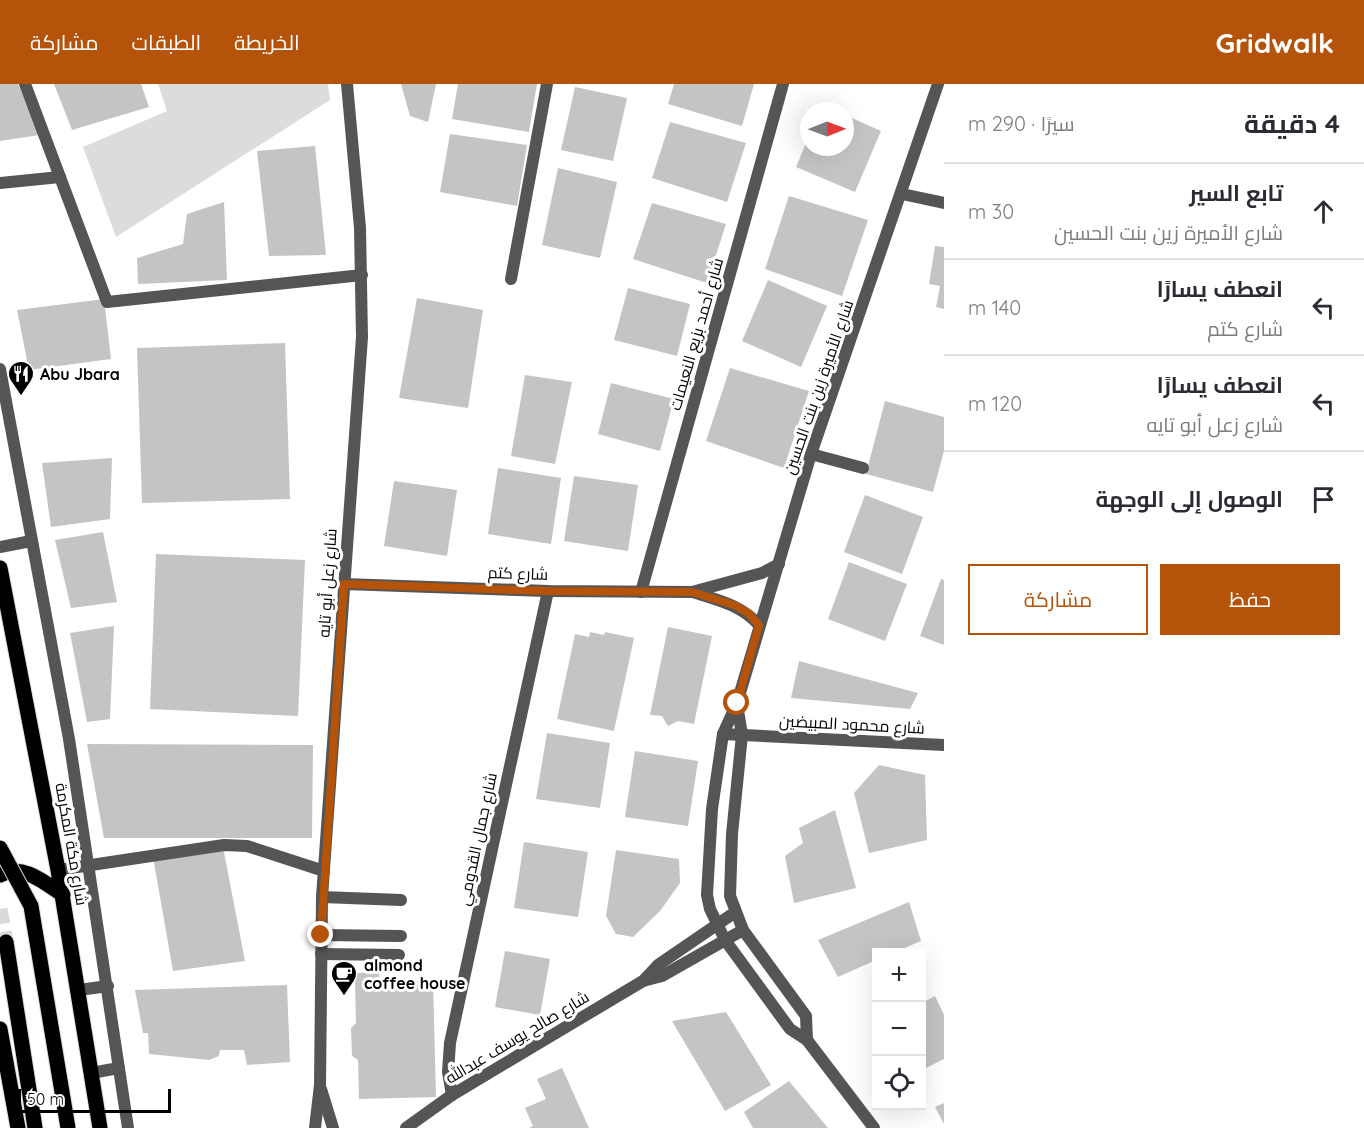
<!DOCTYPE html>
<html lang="ar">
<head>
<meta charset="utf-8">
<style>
  :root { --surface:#fff; --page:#f7f7f7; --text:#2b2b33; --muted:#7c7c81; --line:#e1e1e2; --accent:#b45309 }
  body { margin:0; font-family:Quicksand,Cairo,sans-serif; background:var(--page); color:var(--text); direction:rtl }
  .controls { position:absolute; right:18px; bottom:18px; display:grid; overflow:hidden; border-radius:0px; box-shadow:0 6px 24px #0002 }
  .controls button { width:54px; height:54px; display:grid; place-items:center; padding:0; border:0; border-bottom:2px solid var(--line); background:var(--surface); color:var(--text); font:30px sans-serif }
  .compass { position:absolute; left:800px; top:18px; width:54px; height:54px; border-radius:50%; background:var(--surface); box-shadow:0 6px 24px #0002; rotate:89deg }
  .scale { position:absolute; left:18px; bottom:15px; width:153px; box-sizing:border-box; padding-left:6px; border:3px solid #000; border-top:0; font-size:16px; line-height:21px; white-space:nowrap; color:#000; -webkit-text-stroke:4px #fff; paint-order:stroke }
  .stop { position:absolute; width:18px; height:18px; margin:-14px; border:4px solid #b45309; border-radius:50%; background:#fff }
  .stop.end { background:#b45309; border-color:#fff; box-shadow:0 2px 6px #0008 }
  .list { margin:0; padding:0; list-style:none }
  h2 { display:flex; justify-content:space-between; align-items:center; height:78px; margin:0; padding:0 24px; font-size:26px }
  h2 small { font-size:20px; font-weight:400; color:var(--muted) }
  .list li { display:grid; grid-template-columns:39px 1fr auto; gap:18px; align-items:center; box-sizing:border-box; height:96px; padding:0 24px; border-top:2px solid var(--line) }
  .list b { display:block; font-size:22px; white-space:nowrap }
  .list p { margin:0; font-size:20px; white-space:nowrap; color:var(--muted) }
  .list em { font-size:20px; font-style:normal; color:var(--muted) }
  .actions { display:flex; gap:12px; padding:18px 24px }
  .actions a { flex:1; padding:14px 0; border:2px solid var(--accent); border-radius:0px; text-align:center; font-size:21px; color:var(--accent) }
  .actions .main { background:var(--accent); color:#fff }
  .icon { flex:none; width:33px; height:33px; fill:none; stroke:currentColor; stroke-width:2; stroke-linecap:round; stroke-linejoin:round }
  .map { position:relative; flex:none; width:944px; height:1044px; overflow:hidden; direction:ltr }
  header { display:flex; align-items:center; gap:36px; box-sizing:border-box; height:84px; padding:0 30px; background:var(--accent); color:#fff }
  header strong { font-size:28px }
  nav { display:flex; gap:33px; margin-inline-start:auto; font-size:21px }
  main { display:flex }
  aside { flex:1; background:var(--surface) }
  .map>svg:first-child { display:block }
  .grass { fill:#dcdcdc }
  .building { fill:#c4c4c4 }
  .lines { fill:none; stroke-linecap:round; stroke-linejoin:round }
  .primary-tunnel { stroke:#d9d9d9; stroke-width:15; stroke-dasharray:15 8; stroke-linecap:butt }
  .primary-casing { stroke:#dbdbdb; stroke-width:17 }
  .service { stroke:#555; stroke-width:12 }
  .minor { stroke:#555; stroke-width:12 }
  .tertiary { stroke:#555; stroke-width:12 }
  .primary { stroke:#000; stroke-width:15 }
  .primary-bridge-casing { stroke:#dbdbdb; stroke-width:17; stroke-linecap:butt }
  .primary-bridge { stroke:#000; stroke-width:15 }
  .route { stroke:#b45309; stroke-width:8 }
  .labels { text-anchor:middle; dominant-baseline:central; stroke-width:6; stroke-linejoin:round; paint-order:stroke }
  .street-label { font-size:16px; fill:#000; stroke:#fff }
  .poi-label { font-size:16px; font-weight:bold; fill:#000; stroke:#fff; text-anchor:start }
</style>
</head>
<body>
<header>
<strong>Gridwalk</strong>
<nav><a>الخريطة</a><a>الطبقات</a><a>مشاركة</a></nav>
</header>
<main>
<aside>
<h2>4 دقيقة<small>سيرًا · 290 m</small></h2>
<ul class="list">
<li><svg class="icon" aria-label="ahead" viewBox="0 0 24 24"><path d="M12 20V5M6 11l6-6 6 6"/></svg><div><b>تابع السير</b><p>شارع الأميرة زين بنت الحسين</p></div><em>30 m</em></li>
<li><svg class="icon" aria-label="left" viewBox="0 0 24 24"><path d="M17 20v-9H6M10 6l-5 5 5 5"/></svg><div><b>انعطف يسارًا</b><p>شارع كتم</p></div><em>140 m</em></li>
<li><svg class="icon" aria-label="left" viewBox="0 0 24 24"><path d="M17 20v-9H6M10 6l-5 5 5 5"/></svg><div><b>انعطف يسارًا</b><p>شارع زعل أبو تايه</p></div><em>120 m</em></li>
<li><svg class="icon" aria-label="arrive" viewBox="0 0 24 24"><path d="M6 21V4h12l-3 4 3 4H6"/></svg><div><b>الوصول إلى الوجهة</b></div></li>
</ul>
<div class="actions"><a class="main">حفظ</a><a>مشاركة</a></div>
</aside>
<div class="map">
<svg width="944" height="1044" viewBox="0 0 944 1044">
  <rect width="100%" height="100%" fill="#fff"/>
  <path class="grass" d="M 158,0 L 328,0 L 330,16 L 116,153 L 83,63 L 167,27 Z"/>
  <g class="building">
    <path d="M 0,0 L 18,0 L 40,51 L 0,57 Z"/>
    <path d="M 54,0 L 141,0 L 149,23 L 72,46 Z"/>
    <path d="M 401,0 L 436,0 L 428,38 L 410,32 Z"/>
    <path d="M 458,0 L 537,0 L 529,48 L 452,35 Z"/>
    <path d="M 674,0 L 754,0 L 742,42 L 668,20 Z"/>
    <path d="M 575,3 L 627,14 L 613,77 L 561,66 Z"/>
    <path d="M 845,31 L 881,47 L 855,108 L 796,83 L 809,52 L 809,63 L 845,63 Z"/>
    <path d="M 670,38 L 746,59 L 727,118 L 652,94 Z"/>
    <path d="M 450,50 L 527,61 L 517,122 L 440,108 Z"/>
    <path d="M 315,62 L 326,171 L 269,172 L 257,67 Z"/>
    <path d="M 558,84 L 617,98 L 600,174 L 542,161 Z"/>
    <path d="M 789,112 L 868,136 L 842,212 L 765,185 Z"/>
    <path d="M 224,118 L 227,196 L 138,200 L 137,174 L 183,160 L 187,130 Z"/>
    <path d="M 652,119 L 726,140 L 707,199 L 633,175 Z"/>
    <path d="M 935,162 L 944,163 L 944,225 L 936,223 L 940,202 L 929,200 Z"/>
    <path d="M 768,196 L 827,222 L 801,283 L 742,257 Z"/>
    <path d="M 628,204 L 690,220 L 677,272 L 614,256 Z"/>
    <path d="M 417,214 L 483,226 L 468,324 L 399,314 Z"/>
    <path d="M 104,215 L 111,275 L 29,286 L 17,226 Z"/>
    <path d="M 285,259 L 290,415 L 142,419 L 137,264 Z"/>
    <path d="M 730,284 L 809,307 L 784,384 L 706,357 Z"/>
    <path d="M 525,291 L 572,298 L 555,380 L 511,372 Z"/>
    <path d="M 611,299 L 674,315 L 660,367 L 598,350 Z"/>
    <path d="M 885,317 L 944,333 L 944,367 L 933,408 L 866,390 Z"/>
    <path d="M 112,374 L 110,435 L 51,443 L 42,379 Z"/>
    <path d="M 498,384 L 561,394 L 551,460 L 488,450 Z"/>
    <path d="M 574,392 L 638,401 L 628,467 L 564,457 Z"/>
    <path d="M 394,397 L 457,406 L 447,472 L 384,462 Z"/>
    <path d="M 865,411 L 923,433 L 902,490 L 844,468 Z"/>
    <path d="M 103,448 L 117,518 L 71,524 L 55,456 Z"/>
    <path d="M 156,470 L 305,476 L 298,632 L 150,625 Z"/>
    <path d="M 849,478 L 907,500 L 885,557 L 828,535 Z"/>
    <path d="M 941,495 L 944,496 L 944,561 L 920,552 Z"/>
    <path d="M 114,542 L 110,635 L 87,638 L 70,549 Z"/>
    <path d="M 668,543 L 712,552 L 694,640 L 678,637 L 668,642 L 662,632 L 650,631 Z"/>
    <path d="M 590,548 L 604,551 L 605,548 L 634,554 L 614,647 L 557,635 L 575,550 L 589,553 Z"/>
    <path d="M 799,577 L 918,609 L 910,625 L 791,614 Z"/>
    <path d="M 547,649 L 610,659 L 600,724 L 536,715 Z"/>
    <path d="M 87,660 L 313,661 L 312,754 L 104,754 Z"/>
    <path d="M 635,667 L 698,677 L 688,742 L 625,733 Z"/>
    <path d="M 879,681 L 925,691 L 927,756 L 869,769 L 854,709 Z"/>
    <path d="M 835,726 L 856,804 L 794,819 L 785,772 L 803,759 L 799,744 Z"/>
    <path d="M 524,758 L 588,768 L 578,833 L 514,824 Z"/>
    <path d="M 223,763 L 245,877 L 173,887 L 153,773 Z"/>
    <path d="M 616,766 L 679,775 L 680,799 L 660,827 L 633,853 L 616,850 L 606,832 Z"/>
    <path d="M 909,818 L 921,857 L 895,868 L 876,868 L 876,876 L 838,893 L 818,856 Z"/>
    <path d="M 505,867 L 550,875 L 540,931 L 495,923 Z"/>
    <path d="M 379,888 L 380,898 L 433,896 L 436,1013 L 359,1015 L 358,976 L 352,972 L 351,944 L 356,939 L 355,899 L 357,889 Z"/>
    <path d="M 287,901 L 290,978 L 247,981 L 244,966 L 220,966 L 219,972 L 209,976 L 149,970 L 148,949 L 143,949 L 135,906 Z"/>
    <path d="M 935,912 L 944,931 L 944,975 L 922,986 L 922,919 Z"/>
    <path d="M 726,928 L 771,1001 L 725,1027 L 672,937 Z"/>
    <path d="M 562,984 L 589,1044 L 529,1044 L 533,1042 L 525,1024 L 546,1015 L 537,995 Z"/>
    <path d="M 789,997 L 828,1044 L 753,1044 L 744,1028 Z"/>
    <path d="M 944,1019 L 944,1040 L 935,1023 Z"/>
  </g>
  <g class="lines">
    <path class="primary-tunnel" d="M 0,825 L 6,858"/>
    <defs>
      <g id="primary">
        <path d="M 0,484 L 58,786 L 100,1044"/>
        <path d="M 0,791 C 23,779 45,799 63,811"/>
        <path d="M 6,858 L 35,1044"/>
        <path d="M 0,945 L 18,1044"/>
      </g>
    </defs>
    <use href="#primary" class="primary-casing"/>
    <g class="service">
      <path d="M 25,0 L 107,218 L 362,191"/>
      <path d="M 0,99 L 60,93"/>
      <path d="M 511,195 L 547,0"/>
      <path d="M 0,285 L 69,655 L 128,1044"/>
      <path d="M 811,370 L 863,384"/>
      <path d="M 0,463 L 31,457"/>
      <path d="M 58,786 L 224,761 L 247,762 L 324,787"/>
      <path d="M 322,813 L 401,816"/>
      <path d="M 321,851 L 401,852"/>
      <path d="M 321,870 L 399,871"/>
      <path d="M 79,906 L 108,902"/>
      <path d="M 91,989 L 119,984"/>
    </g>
    <g class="minor">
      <path d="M 902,110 L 944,119"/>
      <path d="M 344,500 L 548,507 L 692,508 L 762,489 L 779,480"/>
      <path d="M 641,508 L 783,0"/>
      <path d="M 693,508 C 718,516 741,521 759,541"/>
      <path d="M 723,650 L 944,661"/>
      <path d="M 321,1005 L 333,1044"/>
      <path d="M 452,1011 L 448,988 L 450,959 L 548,507"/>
      <path d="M 315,1044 L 320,1001 L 322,813 L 362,253 L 360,144 L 347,0"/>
    </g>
    <g class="tertiary">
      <path d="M 737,620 L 742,651 L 732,750 L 730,812 L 743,846 L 806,932 L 807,956"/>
      <path d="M 643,897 L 662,892 L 743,846"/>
      <path d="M 406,1044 L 452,1011 L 643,897 L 658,881 L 734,829"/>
      <path d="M 874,1044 L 807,956 L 790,945 L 725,856 L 710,825 L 707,811 L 712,725 L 723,650 L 737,619 L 811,370 L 938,0"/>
    </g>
    <use href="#primary" class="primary"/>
    <defs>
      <path id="primary-bridge" d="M 0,764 L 31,822 L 68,1044"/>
    </defs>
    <use href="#primary-bridge" class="primary-bridge-casing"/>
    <use href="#primary-bridge" class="primary-bridge"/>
  </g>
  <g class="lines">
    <path class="route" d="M 321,851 L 344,500 L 548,507 L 692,508 L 734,521 L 748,529 L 759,541 L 737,619"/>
  </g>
  <defs>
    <symbol id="restaurant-pin" viewBox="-11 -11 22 30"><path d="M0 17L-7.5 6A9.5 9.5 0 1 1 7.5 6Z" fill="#000" stroke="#fff"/><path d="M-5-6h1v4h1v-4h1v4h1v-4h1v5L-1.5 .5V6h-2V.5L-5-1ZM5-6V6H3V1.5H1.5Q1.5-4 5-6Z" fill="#fff"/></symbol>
    <symbol id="cafe-pin" viewBox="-11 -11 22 30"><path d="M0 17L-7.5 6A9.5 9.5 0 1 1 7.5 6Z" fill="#000" stroke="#fff"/><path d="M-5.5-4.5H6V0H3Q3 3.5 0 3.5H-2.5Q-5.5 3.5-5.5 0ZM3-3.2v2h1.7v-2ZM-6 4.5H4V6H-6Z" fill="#fff"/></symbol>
  </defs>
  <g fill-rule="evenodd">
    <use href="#restaurant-pin" x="6" y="275" width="30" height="40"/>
    <use href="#cafe-pin" x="329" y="875" width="30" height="40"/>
  </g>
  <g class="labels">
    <g class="street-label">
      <text transform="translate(696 250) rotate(-74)">شارع أحمد بزيع النعيمات</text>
      <text transform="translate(818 303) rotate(-71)">شارع الأميرة زين بنت الحسين</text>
      <text transform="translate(518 489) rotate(2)">شارع كتم</text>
      <text transform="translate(327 499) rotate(-86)">شارع زعل أبو تايه</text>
      <text transform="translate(852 640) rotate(3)">شارع محمود المبيضين</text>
      <text transform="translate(477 755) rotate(-78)">شارع جمال القدومي</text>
      <text transform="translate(72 760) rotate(80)">شارع مكة المكرمة</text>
      <text transform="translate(517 953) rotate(-31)">شارع صالح يوسف عبدالله</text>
    </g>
    <g class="poi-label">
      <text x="40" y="290">Abu Jbara</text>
      <text x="364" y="881">almond<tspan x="364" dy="18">coffee house</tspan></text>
    </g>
  </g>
</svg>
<div class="controls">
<button>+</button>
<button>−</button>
<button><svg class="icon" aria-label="locate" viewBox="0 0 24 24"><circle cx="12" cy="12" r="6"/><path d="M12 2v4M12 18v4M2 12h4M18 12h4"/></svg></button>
</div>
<svg class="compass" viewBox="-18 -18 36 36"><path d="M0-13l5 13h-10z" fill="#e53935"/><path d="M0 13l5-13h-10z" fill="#7c7c81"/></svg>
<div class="scale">50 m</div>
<div class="stop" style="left:737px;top:619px"></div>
<div class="stop end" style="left:321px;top:851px"></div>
</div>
</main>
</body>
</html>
